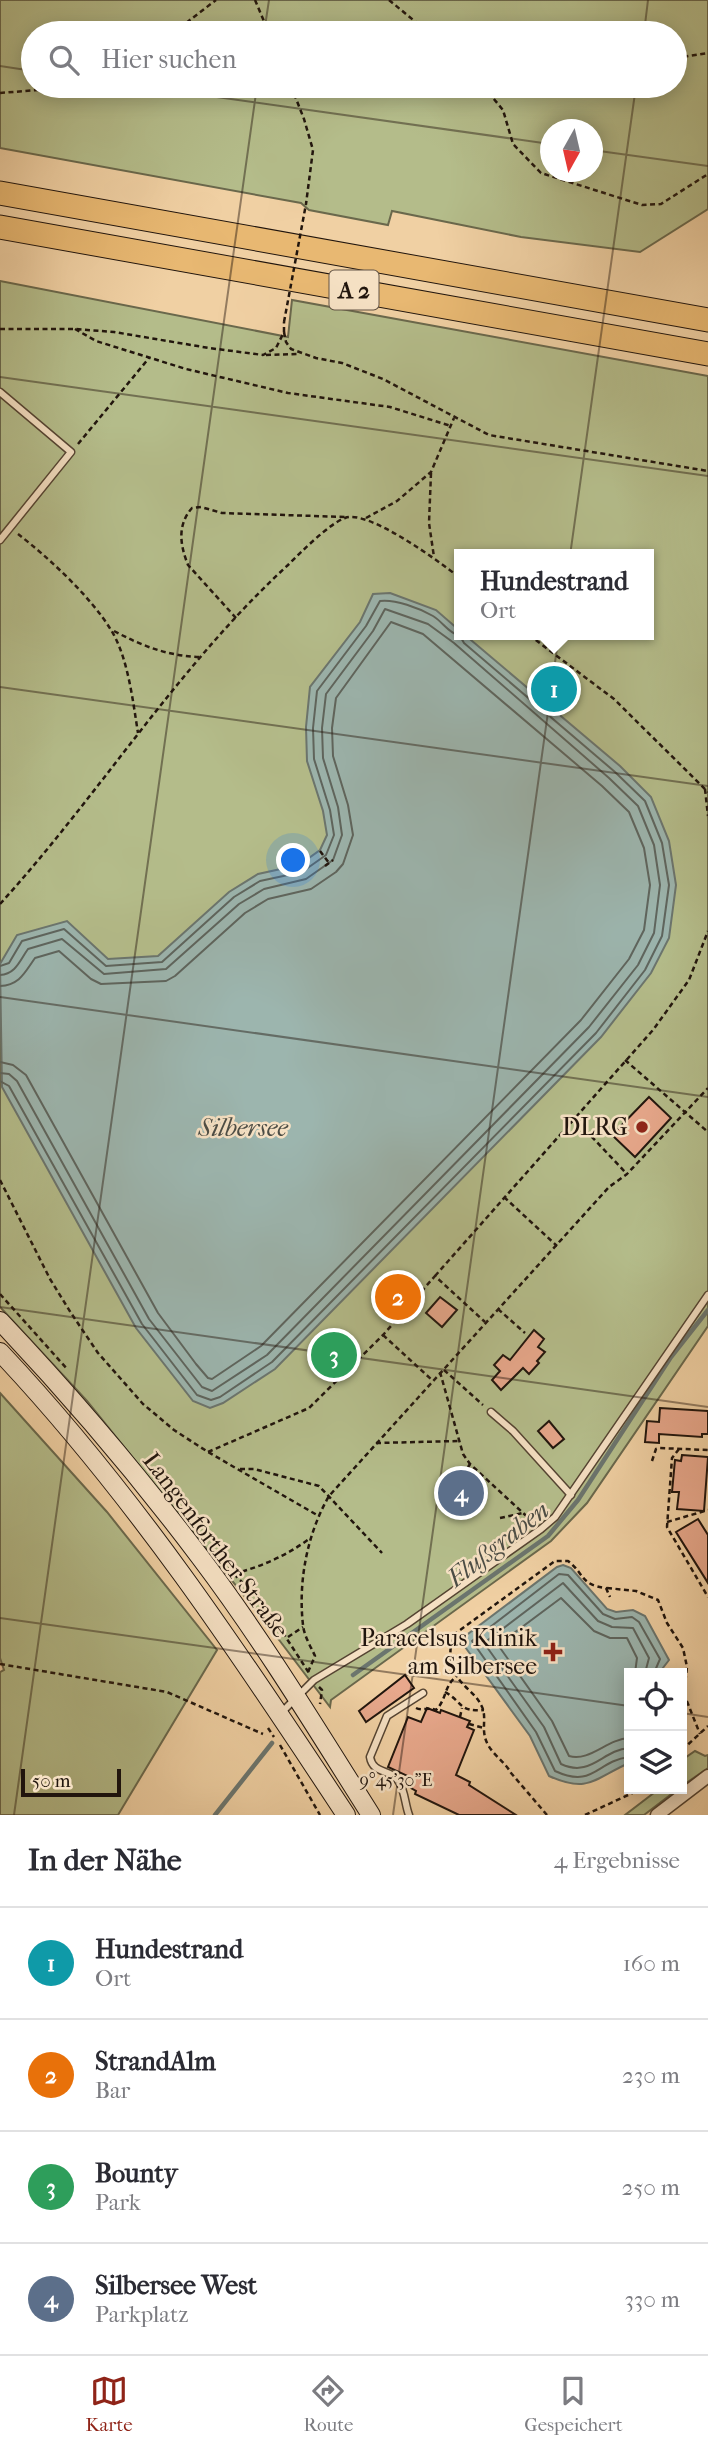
<!DOCTYPE html>
<html lang="de">
<head>
<meta charset="utf-8">
<style>
  :root { --surface:#fff; --page:#f7f7f7; --text:#2b2b33; --muted:#7c7c81; --line:#e1e1e2; --accent:#8f2418 }
  body { margin:0; font-family:"IM FELL French Canon",serif; background:var(--page); color:var(--text) }
  .controls { position:absolute; right:21px; bottom:21px; display:grid; overflow:hidden; border-radius:0px; box-shadow:0 4px 18px #0003 }
  .controls button { width:63px; height:63px; display:grid; place-items:center; padding:0; border:0; border-bottom:2px solid var(--line); background:var(--surface); color:var(--text); font:35px sans-serif }
  .compass { position:absolute; left:540px; top:119px; width:63px; height:63px; border-radius:50%; background:var(--surface); box-shadow:0 4px 18px #0003; rotate:188deg }
  .scale { position:absolute; left:21px; bottom:18px; width:100px; box-sizing:border-box; padding-left:7px; border:4px solid #21150d; border-top:0; font-size:19px; line-height:24px; white-space:nowrap; color:#21150d; -webkit-text-stroke:5px #f5e0c3; paint-order:stroke }
  .you { position:absolute; left:294px; top:861px; width:24px; height:24px; margin:-18px; border:5px solid #fff; border-radius:50%; background:#1a73e8; box-shadow:0 0 0 10px #1a73e833 }
  .badge { display:grid; place-items:center; width:46px; height:46px; border-radius:50%; background:var(--accent); color:#fff; font-size:23px; font-weight:700 }
  .pin { position:absolute; translate:-50% -50%; border:4px solid #fff; box-shadow:0 2px 7px #0006 }
  .popup { position:absolute; left:454px; top:549px; width:200px; height:91px; box-sizing:border-box; display:grid; place-content:center; border-radius:0px; background:var(--surface); filter:drop-shadow(0 2px 5px #0005); font-size:23px; white-space:nowrap; color:var(--muted) }
  .popup b { font-size:26px; color:var(--text) }
  .popup::after { content:''; position:absolute; left:50%; top:100%; margin-left:-14px; border:14px solid transparent; border-top-color:var(--surface) }
  .list { margin:0; padding:0; list-style:none }
  h2 { display:flex; justify-content:space-between; align-items:center; height:91px; margin:0; padding:0 28px; font-size:30px }
  h2 small { font-size:23px; font-weight:400; color:var(--muted) }
  .list li { display:grid; grid-template-columns:46px 1fr auto; gap:21px; align-items:center; box-sizing:border-box; height:112px; padding:0 28px; border-top:2px solid var(--line) }
  .list b { display:block; font-size:26px; white-space:nowrap }
  .list p { margin:0; font-size:23px; white-space:nowrap; color:var(--muted) }
  .list em { font-size:23px; font-style:normal; color:var(--muted) }
  .icon { flex:none; width:38px; height:38px; fill:none; stroke:currentColor; stroke-width:2; stroke-linecap:round; stroke-linejoin:round }
  .map { position:relative; flex:none; width:708px; height:1815px; overflow:hidden }
  .search { position:absolute; background:var(--surface); box-shadow:0 4px 18px #0003; left:21px; right:21px; top:21px; height:77px; display:flex; align-items:center; gap:18px; box-sizing:border-box; padding:0 24px; border-radius:38px; color:var(--muted); font-size:26px }
  .sheet { height:539px; background:var(--surface) }
  nav { display:flex; justify-content:space-around; align-items:center; box-sizing:border-box; height:98px; border-top:2px solid var(--line); background:var(--surface); font-size:19px; color:var(--muted) }
  nav a { display:grid; justify-items:center; gap:4px }
  nav .on { color:var(--accent) }
  .map>svg:first-child { display:block }
  .green { fill:#b4bc8a; stroke:#6a684c; stroke-width:2; fill-rule:evenodd }
  .water { fill:#9cb5ae; stroke:#6b756e; stroke-width:2 }
  .lines { fill:none; stroke-linecap:round; stroke-linejoin:round }
  .shore { stroke:#5e655e; stroke-width:2 }
  .stream { stroke:#6b756e; stroke-width:4.5 }
  .building { fill:#e8a88c; stroke:#21150d; stroke-width:2 }
  .service-casing { stroke:#554432; stroke-width:9 }
  .minor-casing { stroke:#554432; stroke-width:15 }
  .secondary-casing { stroke:#21150d; stroke-width:20 }
  .motorway-casing { stroke:#21150d; stroke-width:25 }
  .path { stroke:#21150d; stroke-width:2.5; stroke-dasharray:5 3.5; stroke-linecap:butt }
  .service { stroke:#f5e0c3; stroke-width:6 }
  .minor { stroke:#f5e0c3; stroke-width:12 }
  .secondary { stroke:#f5e0c3; stroke-width:18 }
  .motorway { stroke:#e8b872; stroke-width:23 }
  .path-bridge { stroke:#21150d; stroke-width:2.5; stroke-dasharray:5 3.5; stroke-linecap:butt }
  .ticks { fill:none; stroke:#21150d; stroke-width:2; stroke-opacity:0.45 }
  .poi-dot { fill:#8f2418; stroke:#f5e0c3; stroke-width:2.5 }
  .labels { text-anchor:middle; dominant-baseline:central; stroke-width:5; stroke-linejoin:round; paint-order:stroke }
  .shield { fill:#f5e0c3; stroke:#615244; stroke-width:2 }
  .shield-label { font-size:23px; font-weight:bold; fill:#21150d }
  .poi-label { font-size:24px; fill:#21150d; stroke:#f5e0c3; text-anchor:end }
  .street-label { font-size:24px; fill:#21150d; stroke:#f5e0c3 }
  .water-label { font-size:26px; font-style:italic; fill:#4c4d45; stroke:#f5e0c3 }
  .ticks-label { font-size:18px; text-anchor:middle; fill:#21150d; stroke:#f5e0c3; stroke-width:5; stroke-linejoin:round; paint-order:stroke }
</style>
</head>
<body>
<div class="map">
<svg width="708" height="1815" viewBox="0 0 708 1815">
  <rect width="100%" height="100%" fill="#f0d0a3"/>
  <filter id="stains"><feTurbulence type="fractalNoise" baseFrequency=".00286" numOctaves="4"/><feColorMatrix values="0 0 0 0 .2 0 0 0 0 .09 0 0 0 0 .02 0 0 0 .5 -.17"/></filter>
  <radialGradient id="worn" r=".72"><stop offset=".6" stop-color="#630" stop-opacity="0"/><stop offset="1" stop-color="#630" stop-opacity=".3"/></radialGradient>
  <g class="green">
    <path d="M 0,0 L 708,0 L 708,209 L 640,252 L 521,237 L 392,211 L 388,225 L 309,210 L 301,203 L 0,148 ZM 33,33 L 675,33 L 675,86 L 33,86 ZM 550,130 L 592,130 L 592,172 L 550,172 Z"/>
    <path d="M 0,281 L 288,337 L 292,300 L 708,376 L 708,1326 L 587,1503 L 551,1541 L 331,1700 L 330,1707 L 267,1624 L 87,1401 L 0,1307 ZM 460,554 L 648,554 L 648,635 L 460,635 Z"/>
    <path d="M 0,1393 L 107,1512 L 217,1650 L 118,1815 L 0,1815 L 0,1672 L 4,1670 L 0,1658 Z"/>
    <path d="M 695,1751 L 705,1756 L 708,1755 L 708,1768 L 682,1786 L 682,1760 Z"/>
    <path d="M 659,1789 L 678,1789 L 644,1815 L 625,1815 Z"/>
  </g>
  <g class="water">
    <path d="M 390,593 L 436,610 L 459,630 L 460,635 L 465,635 L 620,766 L 651,797 L 669,841 L 676,885 L 669,938 L 651,973 L 601,1037 L 275,1369 L 223,1403 L 210,1408 L 193,1401 L 136,1328 L 2,1087 L 0,964 L 17,935 L 67,921 L 108,959 L 158,956 L 229,892 L 258,874 L 299,865 L 320,850 L 327,835 L 323,811 L 307,761 L 306,727 L 310,687 L 360,622 L 373,594 Z"/>
    <path d="M 563,1565 L 571,1568 L 607,1609 L 616,1612 L 633,1610 L 645,1616 L 669,1660 L 659,1673 L 629,1673 L 629,1763 C 595,1778 589,1794 549,1776 L 530,1736 L 460,1640 L 557,1567 Z"/>
  </g>
  <g class="lines">
    <g class="shore">
      <path d="M 0,966 L 9,963 L 22,941 L 64,929 L 106,966 L 162,962 L 234,897 L 260,881 L 302,872 L 326,855 L 334,835 L 330,810 L 314,759 L 313,728 L 317,691 L 366,626 L 380,601 C 395,599 419,608 433,616 C 443,622 448,633 460,636 L 464,643 L 615,772 L 645,801 L 662,843 L 669,885 L 662,936 L 645,970 L 596,1033 L 272,1362 L 220,1397 L 211,1400 L 197,1395 L 142,1324 L 9,1086 L 0,1081"/>
      <path d="M 0,975 C 16,974 20,960 28,949 L 62,939 L 104,974 L 166,969 L 239,904 L 264,889 L 306,879 L 333,860 L 342,835 L 338,807 L 323,758 L 322,728 L 326,694 L 373,631 L 385,609 L 428,624 L 454,643 L 609,778 L 638,806 L 654,845 L 660,885 L 654,933 L 638,965 L 589,1027 L 267,1355 L 212,1391 L 202,1387 L 149,1319 L 17,1081 L 9,1074 L 0,1073"/>
      <path d="M 0,986 C 20,985 25,972 35,958 L 59,951 L 91,979 L 101,984 L 166,981 L 175,976 L 245,913 L 268,899 L 311,889 L 336,872 L 343,864 L 353,835 L 348,805 L 333,756 L 332,728 L 336,698 L 391,622 L 423,634 L 602,786 L 629,812 L 644,848 L 650,885 L 644,930 L 629,959 L 581,1020 L 261,1346 L 212,1379 L 208,1378 L 196,1364 L 158,1313 L 26,1075 L 13,1065 L 0,1062"/>
      <path d="M 629,1738 C 607,1739 590,1762 569,1756 L 552,1721 L 498,1645 L 561,1598 L 594,1631 L 610,1638 L 627,1638 L 637,1658 L 635,1673"/>
      <path d="M 629,1748 C 602,1750 591,1778 561,1764 L 544,1727 L 484,1643 L 563,1583 L 598,1621 L 612,1627 L 633,1628 L 649,1658 L 645,1673"/>
      <path d="M 629,1757 C 596,1761 594,1789 555,1771 L 536,1732 L 472,1641 L 559,1574 L 568,1575 L 603,1614 L 615,1619 L 632,1617 L 639,1622 L 660,1659 L 654,1673"/>
    </g>
    <g class="stream">
      <path d="M 353,1675 L 548,1536 L 578,1500 L 671,1357 L 708,1310"/>
      <path d="M 215,1815 L 272,1743"/>
    </g>
  </g>
  <g class="building">
    <path d="M 649,1097 L 671,1118 L 635,1157 L 612,1135 Z"/>
    <path d="M 440,1297 L 457,1310 L 442,1327 L 426,1313 Z"/>
    <path d="M 534,1330 L 544,1339 L 538,1347 L 545,1352 L 537,1361 L 539,1363 L 529,1374 L 523,1368 L 501,1390 L 492,1380 L 500,1371 L 494,1365 L 503,1355 L 510,1360 Z"/>
    <path d="M 660,1408 L 708,1411 L 708,1434 L 702,1434 L 702,1437 L 659,1434 L 659,1443 L 645,1442 L 647,1421 L 659,1422 Z"/>
    <path d="M 549,1421 L 564,1439 L 553,1448 L 538,1431 Z"/>
    <path d="M 682,1455 L 708,1457 L 704,1511 L 677,1509 L 679,1492 L 672,1492 L 675,1460 L 681,1461 Z"/>
    <path d="M 698,1519 L 708,1535 L 708,1583 L 676,1532 Z"/>
    <path d="M 405,1675 L 414,1688 L 366,1722 L 359,1711 Z"/>
    <path d="M 427,1708 L 440,1713 L 441,1710 L 470,1721 L 467,1727 L 474,1730 L 456,1775 L 470,1782 L 469,1785 L 516,1815 L 459,1815 L 415,1794 L 416,1791 L 411,1788 L 414,1779 L 388,1767 L 408,1717 L 421,1722 Z"/>
  </g>
  <g class="lines">
    <defs>
      <g id="service">
        <path d="M 0,392 L 71,452 L 0,540"/>
        <path d="M 491,1412 L 513,1431 L 571,1495"/>
        <path d="M 281,1713 L 314,1680 L 407,1624 L 541,1529 L 555,1517 L 708,1295"/>
        <path d="M 409,1815 C 405,1805 405,1791 399,1782 C 391,1768 373,1775 370,1757 L 387,1716 L 423,1693"/>
      </g>
      <path id="minor" d="M 657,1815 L 708,1776"/>
      <g id="secondary">
        <path d="M 0,1321 C 70,1395 139,1476 200,1557 C 262,1639 316,1728 371,1815"/>
        <path d="M 0,1352 C 133,1493 240,1654 346,1815"/>
      </g>
      <g id="motorway">
        <path d="M 0,193 L 708,320"/>
        <path d="M 0,227 L 708,354"/>
      </g>
    </defs>
    <use href="#service" class="service-casing"/>
    <use href="#minor" class="minor-casing"/>
    <use href="#secondary" class="secondary-casing"/>
    <use href="#motorway" class="motorway-casing"/>
    <g class="path">
      <path d="M 255,0 L 269,33"/>
      <path d="M 389,0 L 429,33"/>
      <path d="M 173,33 L 216,0"/>
      <path d="M 675,58 L 708,53"/>
      <path d="M 291,86 L 304,119 L 313,150 L 306,204"/>
      <path d="M 483,86 L 503,110 L 513,144 L 541,173 L 642,205 L 661,204 L 708,174"/>
      <path d="M 0,93 L 88,86"/>
      <path d="M 0,329 L 75,329 L 114,332 L 209,348 L 263,355 L 276,348 L 284,332 L 284,322"/>
      <path d="M 75,329 L 96,341 L 186,369 L 288,393 L 390,407 L 451,426"/>
      <path d="M 284,332 L 286,342 L 291,349 L 316,358 L 342,363 L 383,379 L 489,435 L 708,471"/>
      <path d="M 266,355 L 298,354"/>
      <path d="M 78,444 L 149,358"/>
      <path d="M 431,473 L 429,523 L 434,557"/>
      <path d="M 366,518 L 397,501 L 431,472 L 454,418"/>
      <path d="M 18,534 C 49,558 91,597 111,630 C 128,657 133,702 138,733"/>
      <path d="M 236,618 L 188,565 C 180,545 177,525 192,508 L 201,507 L 222,513 L 346,517"/>
      <path d="M 114,631 C 142,646 168,656 200,657"/>
      <path d="M 529,635 L 614,699 L 708,792"/>
      <path d="M 705,789 L 708,816"/>
      <path d="M 320,851 L 329,863"/>
      <path d="M 325,866 L 333,860"/>
      <path d="M 0,904 C 100,794 178,666 288,565 C 300,553 330,523 345,518 C 368,509 440,562 460,578"/>
      <path d="M 625,1060 L 708,1132"/>
      <path d="M 574,1118 L 627,1174"/>
      <path d="M 0,1180 L 50,1279 L 71,1313 L 98,1353 L 143,1404 L 174,1430 L 208,1452 L 317,1515"/>
      <path d="M 504,1197 L 557,1246"/>
      <path d="M 435,1276 L 653,1030 L 689,980 L 708,931"/>
      <path d="M 0,1294 L 68,1370"/>
      <path d="M 498,1309 L 525,1333"/>
      <path d="M 383,1335 L 432,1380"/>
      <path d="M 444,1370 L 483,1405"/>
      <path d="M 440,1372 L 463,1454 L 470,1464 L 535,1524"/>
      <path d="M 376,1443 L 459,1441"/>
      <path d="M 679,1449 L 672,1458 L 667,1527 L 708,1597"/>
      <path d="M 208,1452 L 309,1408 L 383,1335 L 435,1276 L 485,1322"/>
      <path d="M 652,1461 L 656,1449 L 659,1448 L 708,1450"/>
      <path d="M 240,1469 L 254,1469 L 319,1486 L 382,1553"/>
      <path d="M 459,1482 L 470,1464"/>
      <path d="M 500,1518 L 523,1513"/>
      <path d="M 667,1522 L 708,1510"/>
      <path d="M 228,1568 L 265,1605 L 309,1673"/>
      <path d="M 234,1574 C 262,1566 286,1556 309,1539"/>
      <path d="M 607,1588 L 636,1591 L 658,1600 L 667,1623 L 683,1648 L 687,1667 L 684,1694 L 700,1734"/>
      <path d="M 288,1637 L 303,1627"/>
      <path d="M 0,1664 L 167,1692 L 263,1734"/>
      <path d="M 308,1672 L 315,1656 C 311,1647 304,1636 303,1625 C 298,1582 307,1534 329,1496 L 609,1187 L 627,1174 L 708,1088"/>
      <path d="M 319,1687 L 322,1690 L 320,1704"/>
      <path d="M 445,1692 C 463,1702 458,1712 484,1710"/>
      <path d="M 416,1708 C 422,1711 429,1707 436,1710 C 447,1699 444,1685 457,1676"/>
      <path d="M 460,1717 L 462,1708"/>
      <path d="M 469,1724 L 484,1728"/>
      <path d="M 268,1728 L 274,1737"/>
      <path d="M 280,1745 L 320,1815"/>
      <path d="M 682,1750 L 708,1726"/>
      <path d="M 547,1815 L 511,1773 C 504,1760 488,1752 485,1737 C 482,1726 487,1715 481,1705 C 477,1696 469,1691 463,1684 C 450,1671 446,1649 456,1633 L 555,1561 L 568,1561 C 585,1574 580,1585 606,1588 L 610,1597"/>
      <path d="M 585,1815 L 641,1789"/>
    </g>
    <use href="#service" class="service"/>
    <use href="#minor" class="minor"/>
    <use href="#secondary" class="secondary"/>
    <use href="#motorway" class="motorway"/>
    <path class="path-bridge" d="M 284,322 L 306,204"/>
  </g>
  <path class="ticks" d="M 264,33 L 269,0M 644,33 L 648,0M 0,66 L 33,71M 138,86 L 550,144M 592,150 L 708,166M 0,377 L 708,476M 0,687 L 708,786M 0,997 L 708,1097M 0,1307 L 708,1407M 0,1618 L 629,1706M 682,1713 L 708,1717M 14,1815 L 257,86M 393,1815 L 636,86"/>
  <g class="poi-dot">
    <circle cx="642" cy="1127" r="7"/>
    <path d="M549.5 1641.5h7v7h7v7h-7v7h-7v-7h-7v-7h7z"/>
  </g>
  <g class="labels">
    <rect class="shield" x="329.5" y="270.5" width="49" height="39" rx="5"/>
    <g class="shield-label">
      <text x="354" y="290">A 2</text>
    </g>
    <g class="poi-label">
      <text x="628" y="1127">DLRG</text>
      <text x="537" y="1638">Paracelsus Klinik<tspan x="537" dy="28">am Silbersee</tspan></text>
    </g>
    <g class="street-label">
      <text transform="translate(216 1545) rotate(53)">Langenforther Straße</text>
    </g>
    <g class="water-label">
      <text x="243" y="1127">Silbersee</text>
      <text transform="translate(498 1544) rotate(-38)">Flußgraben</text>
    </g>
  </g>
  <g class="ticks-label">
    <text x="396" y="1786">9°45'30"E</text>
  </g>
  <rect width="100%" height="100%" filter="url(#stains)"/>
  <rect width="100%" height="100%" fill="url(#worn)"/>
</svg>
<div class="controls">
<button><svg class="icon" aria-label="locate" viewBox="0 0 24 24"><circle cx="12" cy="12" r="6"/><path d="M12 2v4M12 18v4M2 12h4M18 12h4"/></svg></button>
<button><svg class="icon" aria-label="layers" viewBox="0 0 24 24"><path d="M12 4l9 5-9 5-9-5zM3 14l9 5 9-5"/></svg></button>
</div>
<svg class="compass" viewBox="-18 -18 36 36"><path d="M0-13l5 13h-10z" fill="#e53935"/><path d="M0 13l5-13h-10z" fill="#7c7c81"/></svg>
<div class="scale">50 m</div>
<div class="you"></div>
<div class="pin badge" style="left:554px;top:689px;background:#0f9aa8">1</div>
<div class="popup"><b>Hundestrand</b>Ort</div>
<div class="pin badge" style="left:398px;top:1297px;background:#e8710a">2</div>
<div class="pin badge" style="left:334px;top:1355px;background:#2e9e5b">3</div>
<div class="pin badge" style="left:461px;top:1493px;background:#5c6f8a">4</div>
<div class="search"><svg class="icon" aria-label="search" viewBox="0 0 24 24"><circle cx="10" cy="10" r="6"/><path d="M15 15l6 6"/></svg>Hier suchen</div>
</div>
<section class="sheet">
<h2>In der Nähe<small>4 Ergebnisse</small></h2>
<ul class="list">
<li><span class="badge" style="background:#0f9aa8">1</span><div><b>Hundestrand</b><p>Ort</p></div><em>160 m</em></li>
<li><span class="badge" style="background:#e8710a">2</span><div><b>StrandAlm</b><p>Bar</p></div><em>230 m</em></li>
<li><span class="badge" style="background:#2e9e5b">3</span><div><b>Bounty</b><p>Park</p></div><em>250 m</em></li>
<li><span class="badge" style="background:#5c6f8a">4</span><div><b>Silbersee West</b><p>Parkplatz</p></div><em>330 m</em></li>
</ul>
</section>
<nav>
<a class="on"><svg class="icon" aria-label="map" viewBox="0 0 24 24"><path d="M3 6l6-2 6 2 6-2v14l-6 2-6-2-6 2zM9 4v14M15 6v14"/></svg>Karte</a>
<a><svg class="icon" aria-label="directions" viewBox="0 0 24 24"><path d="M12 3l9 9-9 9-9-9zM9 14v-3h6M13 9l2 2-2 2"/></svg>Route</a>
<a><svg class="icon" aria-label="saved" viewBox="0 0 24 24"><path d="M7 4h10v16l-5-4-5 4z"/></svg>Gespeichert</a>
</nav>
</body>
</html>
